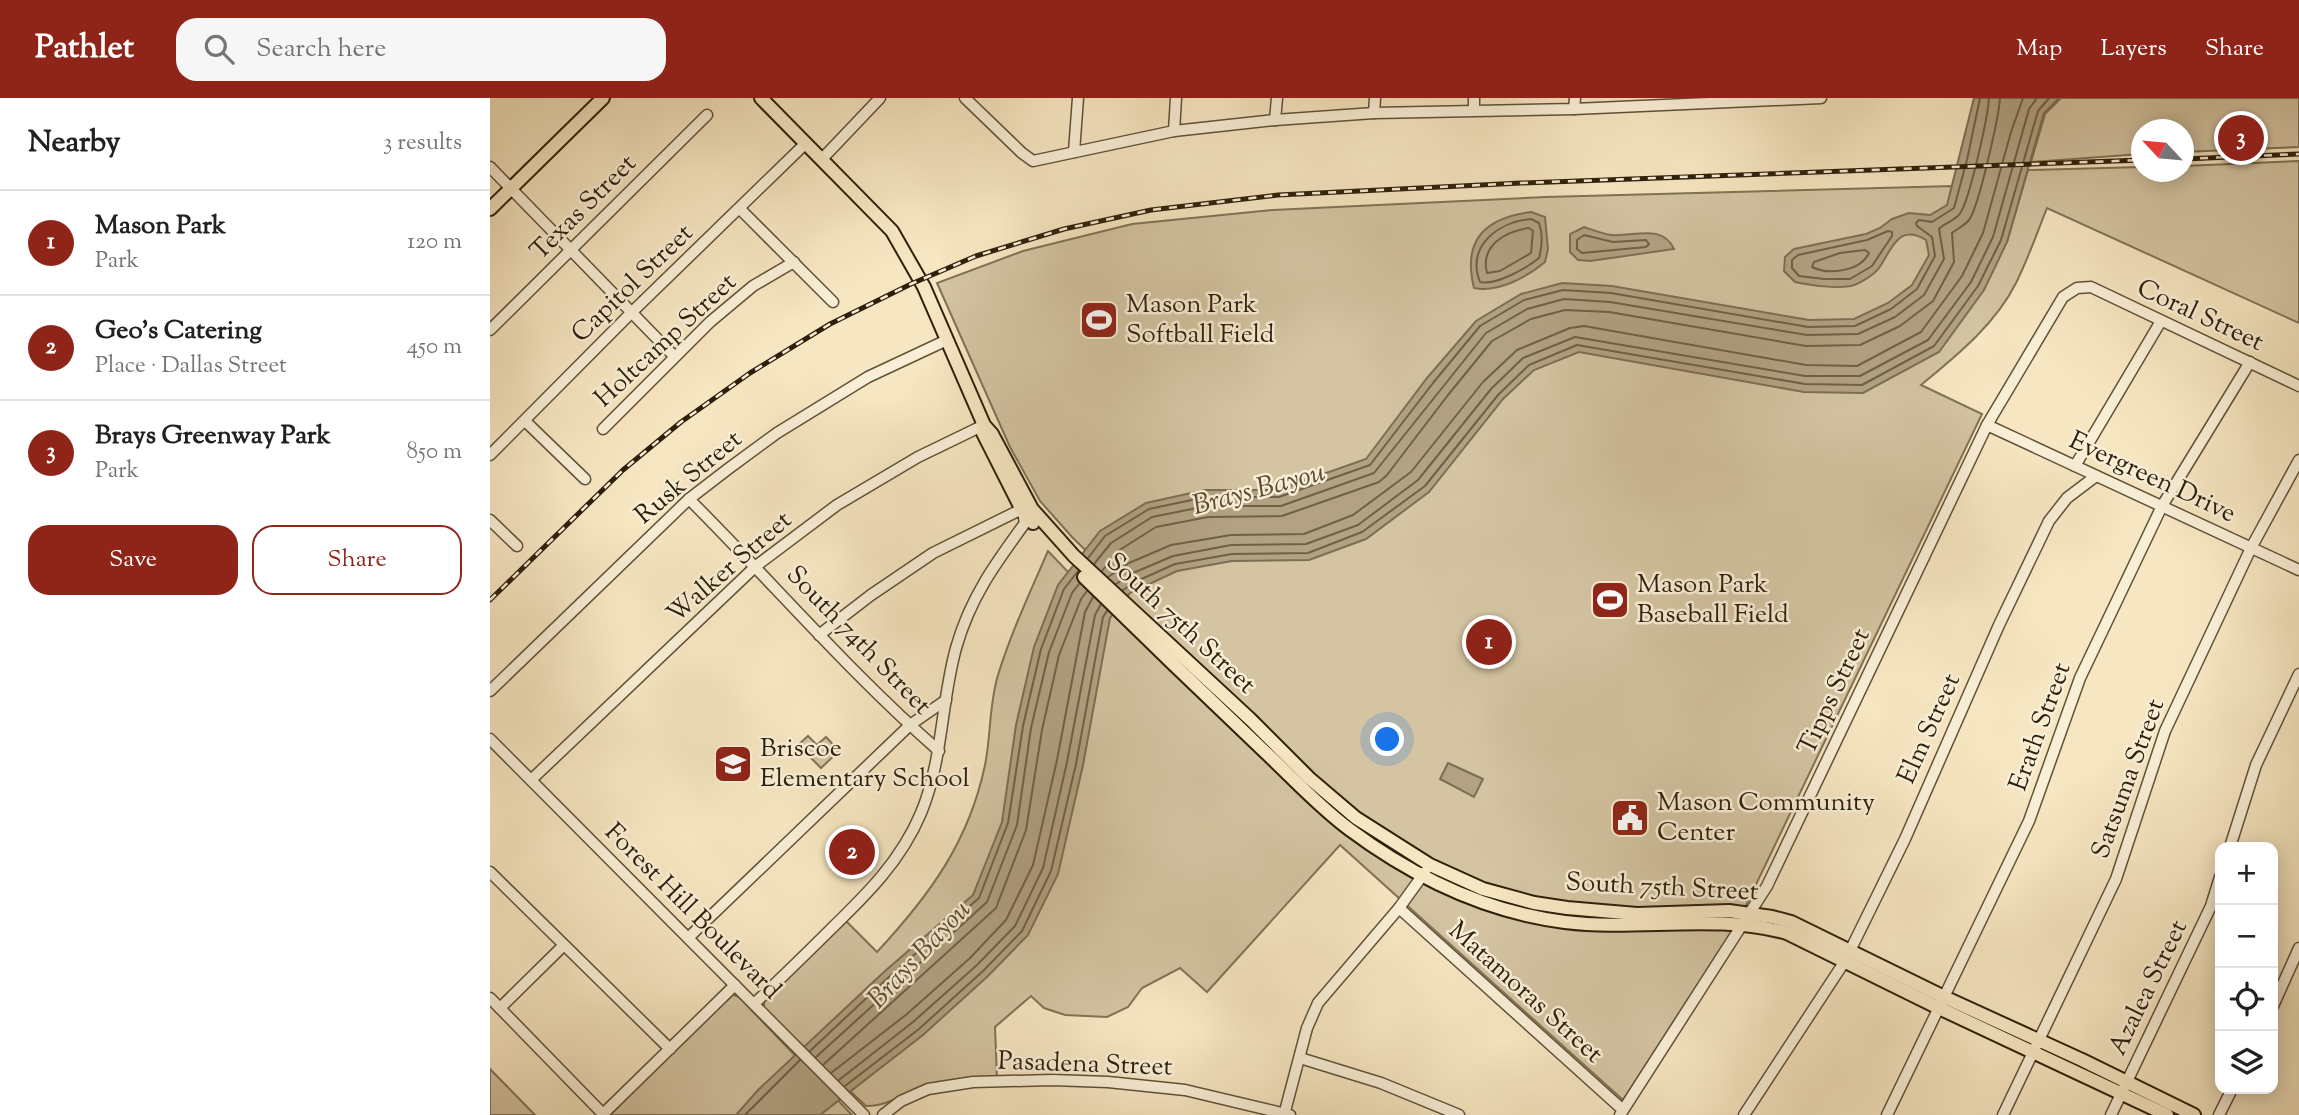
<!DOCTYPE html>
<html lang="en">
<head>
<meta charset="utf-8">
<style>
  :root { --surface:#fff; --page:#f6f6f6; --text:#202124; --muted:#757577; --line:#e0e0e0; --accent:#8f2418 }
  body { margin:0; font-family:"Sorts Mill Goudy",serif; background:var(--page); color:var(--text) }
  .controls { position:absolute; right:21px; bottom:21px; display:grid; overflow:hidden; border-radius:14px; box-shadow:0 4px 18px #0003 }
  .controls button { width:63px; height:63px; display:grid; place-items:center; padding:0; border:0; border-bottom:2px solid var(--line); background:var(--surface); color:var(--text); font:35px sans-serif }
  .compass { position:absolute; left:1641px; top:21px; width:63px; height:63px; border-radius:50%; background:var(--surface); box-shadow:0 4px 18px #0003; rotate:296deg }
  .you { position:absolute; left:898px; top:642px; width:24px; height:24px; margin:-18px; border:5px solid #fff; border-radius:50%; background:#1a73e8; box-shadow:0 0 0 10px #1a73e833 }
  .badge { display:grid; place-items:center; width:46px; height:46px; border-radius:50%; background:var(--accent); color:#fff; font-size:23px; font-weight:700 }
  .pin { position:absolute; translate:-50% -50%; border:4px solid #fff; box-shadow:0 2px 7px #0006 }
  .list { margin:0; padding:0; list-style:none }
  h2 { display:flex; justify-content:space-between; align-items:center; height:91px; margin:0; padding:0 28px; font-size:30px }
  h2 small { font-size:23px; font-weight:400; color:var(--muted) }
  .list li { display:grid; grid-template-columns:46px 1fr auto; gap:21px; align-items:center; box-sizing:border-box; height:105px; padding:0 28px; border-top:2px solid var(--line) }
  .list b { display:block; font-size:26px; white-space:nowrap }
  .list p { margin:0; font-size:23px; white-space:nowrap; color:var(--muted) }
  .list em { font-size:23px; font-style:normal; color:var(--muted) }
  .actions { display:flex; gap:14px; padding:21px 28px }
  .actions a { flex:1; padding:16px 0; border:2px solid var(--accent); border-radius:21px; text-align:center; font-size:24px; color:var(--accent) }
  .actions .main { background:var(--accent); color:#fff }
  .icon { flex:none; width:38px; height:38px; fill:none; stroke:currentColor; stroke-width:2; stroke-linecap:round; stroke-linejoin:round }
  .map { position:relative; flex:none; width:1809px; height:1017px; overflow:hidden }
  header { display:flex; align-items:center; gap:42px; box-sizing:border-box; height:98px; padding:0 35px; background:var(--accent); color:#fff }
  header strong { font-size:33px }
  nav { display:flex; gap:38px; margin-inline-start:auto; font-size:24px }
  .search { width:490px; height:63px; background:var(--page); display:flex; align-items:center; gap:18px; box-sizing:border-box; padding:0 24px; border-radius:21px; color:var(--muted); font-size:26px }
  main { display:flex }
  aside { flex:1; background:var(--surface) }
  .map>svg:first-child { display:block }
  .green { fill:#d4c4a2; stroke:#817256; stroke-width:2 }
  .water { fill:#b2a283; stroke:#7d6e53; stroke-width:2 }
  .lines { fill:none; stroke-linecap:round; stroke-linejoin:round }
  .shore { stroke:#706047; stroke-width:2 }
  .minor-casing { stroke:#605138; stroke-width:13 }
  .major-casing { stroke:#2e1f0b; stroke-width:16 }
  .minor { stroke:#f9efd7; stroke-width:10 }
  .major { stroke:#f6e6c1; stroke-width:12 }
  .rail-casing { stroke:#2e1f0b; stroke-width:5 }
  .rail { stroke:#f9efd7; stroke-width:2.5; stroke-dasharray:8; stroke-linecap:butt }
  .labels { text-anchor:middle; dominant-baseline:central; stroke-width:5; stroke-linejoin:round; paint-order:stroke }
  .street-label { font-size:26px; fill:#2e1f0b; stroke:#f9efd7 }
  .poi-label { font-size:26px; fill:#2e1f0b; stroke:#f9efd7; text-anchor:start }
  .water-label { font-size:28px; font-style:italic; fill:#5c4d35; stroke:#f9efd7 }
</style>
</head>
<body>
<header>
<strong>Pathlet</strong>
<div class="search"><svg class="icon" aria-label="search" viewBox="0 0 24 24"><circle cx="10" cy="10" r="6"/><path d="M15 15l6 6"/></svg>Search here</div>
<nav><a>Map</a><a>Layers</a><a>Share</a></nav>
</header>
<main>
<aside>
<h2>Nearby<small>3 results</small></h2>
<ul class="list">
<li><span class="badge">1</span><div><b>Mason Park</b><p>Park</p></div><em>120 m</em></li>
<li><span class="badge">2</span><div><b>Geo's Catering</b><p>Place · Dallas Street</p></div><em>450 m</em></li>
<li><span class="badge">3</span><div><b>Brays Greenway Park</b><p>Park</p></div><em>850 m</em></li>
</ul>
<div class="actions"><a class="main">Save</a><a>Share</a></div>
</aside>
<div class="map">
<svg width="1809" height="1017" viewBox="0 0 1809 1017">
  <rect width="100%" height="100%" fill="#f6e6c1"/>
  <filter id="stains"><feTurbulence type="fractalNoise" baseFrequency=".00286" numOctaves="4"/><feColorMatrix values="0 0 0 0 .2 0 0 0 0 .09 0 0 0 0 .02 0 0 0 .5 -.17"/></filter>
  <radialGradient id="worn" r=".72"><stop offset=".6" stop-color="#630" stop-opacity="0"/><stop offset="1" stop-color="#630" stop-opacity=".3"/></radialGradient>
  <g class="green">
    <path d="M 1571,0 L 1809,0 L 1809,49 L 1694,54 L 1694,32 L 1652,32 L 1651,56 L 1541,64 L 1555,16 Z"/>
    <path d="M 1809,63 L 1809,225 L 1557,110 C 1547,135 1538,161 1526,185 C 1505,227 1466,258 1431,287 L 1492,316 L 1248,824 L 1133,1002 L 850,747 L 717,894 L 690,870 L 652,890 L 638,909 L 617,919 L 575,917 L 554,910 L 541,898 L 505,929 L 507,980 C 485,982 461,982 440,987 C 419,992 398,1009 376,1008 L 274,912 L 274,902 L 355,822 L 387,854 C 439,798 479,744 495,667 C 501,638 499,606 508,577 C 521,535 540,494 558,453 L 578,474 L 639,495 L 582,439 L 550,403 L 520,349 L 447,185 L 533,153 L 642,126 L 783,112 L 1056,99 L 1463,88 L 1449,138 L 1517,144 L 1538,72 L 1651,69 L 1652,74 L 1694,74 L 1694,68 Z"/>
    <path d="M 318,638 L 327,647 L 336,639 L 349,653 L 331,670 L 308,647 Z"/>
    <path d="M 241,896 L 249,899 L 362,1017 L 120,1017 Z"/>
    <path d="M 0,971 L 45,1017 L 0,1017 Z"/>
  </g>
  <g class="water">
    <path d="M 1484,0 L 1569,0 L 1554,15 L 1517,144 L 1494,192 L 1449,254 L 1373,295 L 1314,294 L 1089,254 L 1044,272 L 1013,301 L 939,394 L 876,441 L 819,462 L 742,463 L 687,473 L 640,495 L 620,520 L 593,667 L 568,776 L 538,837 L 498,878 L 433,937 L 330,1017 L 246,1017 L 268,992 L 395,873 L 483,797 L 512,724 L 526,627 L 544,549 L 568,487 L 610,433 L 656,405 L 715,392 L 788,392 L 876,361 L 937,280 L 986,223 L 1031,196 L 1072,185 L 1122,188 L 1319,222 L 1364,221 L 1398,205 L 1422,187 L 1439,157 L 1436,142 C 1408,125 1402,151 1389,170 C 1384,177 1369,186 1361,188 C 1343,191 1322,187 1305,184 L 1294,173 L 1295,159 L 1304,151 L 1376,136 L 1390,130 L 1402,121 L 1419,115 L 1440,117 L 1457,107 Z"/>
    <path d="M 1041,114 L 1055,119 L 1058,151 L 1055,164 C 1037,179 1008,195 984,190 C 972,142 995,120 1041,114 Z"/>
    <path d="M 1094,129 C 1103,132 1112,136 1122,137 C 1143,139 1172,125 1184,151 L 1100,163 L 1088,162 L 1080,154 L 1080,136 Z"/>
    <path d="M 958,665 L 993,681 L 984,699 L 950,681 Z"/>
  </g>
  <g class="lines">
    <g class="shore">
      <path d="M 1041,121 L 1049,125 C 1053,136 1052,149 1049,160 C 1037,170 1005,188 990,184 C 976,148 1008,124 1041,121 Z"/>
      <path d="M 1039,130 L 1043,133 L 1041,155 L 1010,173 L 997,175 C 990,148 1015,133 1039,130 Z"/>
      <path d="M 1398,133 L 1402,134 L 1402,138 L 1382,168 L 1360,181 L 1334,181 L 1309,178 L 1302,170 L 1302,162 L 1308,157 L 1377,142 Z"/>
      <path d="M 1094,137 L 1123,144 L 1156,142 L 1159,146 L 1156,149 L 1092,155 L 1087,151 L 1087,142 Z"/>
      <path d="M 1375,152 L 1379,155 C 1370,174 1338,177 1322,169 L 1324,164 L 1350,155 Z"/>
      <path d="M 598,460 L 615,438 L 659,411 L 716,399 L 789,399 L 880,367 L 943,285 L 990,228 L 1034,202 L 1073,192 L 1121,195 L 1318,229 L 1365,228 L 1401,211 L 1427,191 L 1445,158 L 1442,139 L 1427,128 L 1426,125 L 1429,122 L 1442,124 L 1464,110 L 1477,62 L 1490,0"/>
      <path d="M 604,466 L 621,445 L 662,419 L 717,408 L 791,408 L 884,375 L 996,235 L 1037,211 L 1074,201 L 1120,204 L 1317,237 L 1368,236 L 1405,219 L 1434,197 L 1454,161 L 1449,131 C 1456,124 1467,122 1471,114 C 1480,99 1498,19 1499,0"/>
      <path d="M 612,473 L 628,453 L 666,429 L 718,419 L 792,418 L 889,384 L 897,377 L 958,297 L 1002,243 L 1041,221 L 1075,212 L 1119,214 L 1316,248 L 1370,247 L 1410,228 L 1443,203 L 1464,164 L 1462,135 C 1467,131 1474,128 1479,122 C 1489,108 1509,18 1510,0"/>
      <path d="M 618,479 L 639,465 L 681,447 L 741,437 L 814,436 L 863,417 L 921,374 L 993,284 L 1027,252 L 1080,230 L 1094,228 L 1316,267 L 1367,268 L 1431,234 L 1472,178 L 1493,135 L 1521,34 L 1533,0"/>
      <path d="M 626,486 L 643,475 L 683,458 L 741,447 L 816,446 L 868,427 L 928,382 L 1001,291 L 1033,260 L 1085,239 L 1315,278 L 1370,278 L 1438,242 L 1481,184 L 1503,139 L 1539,11 L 1547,0"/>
      <path d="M 633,492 L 647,483 L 685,466 L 742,456 L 818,455 L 872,434 L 935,388 L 1008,297 L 1039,267 L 1087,247 L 1315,286 L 1372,287 L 1444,248 L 1488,188 L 1511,142 L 1548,13 L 1559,0"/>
      <path d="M 320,953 L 400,878 L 489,800 L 518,725 L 533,628 L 551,551 L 574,491 L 588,473"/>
      <path d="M 326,959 L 497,804 L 527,727 L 541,630 L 559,554 L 582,495 L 589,486"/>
      <path d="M 333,967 L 506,810 L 536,732 L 552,632 L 569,557 L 591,501 L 597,493"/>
      <path d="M 341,975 L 417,916 L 480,860 L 516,822 L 543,767 L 567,662 L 595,514 L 603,499"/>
      <path d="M 349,982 L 423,924 L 487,867 L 525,828 L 553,770 L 577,664 L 605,517 L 611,506"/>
      <path d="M 355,988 L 429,931 L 493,873 L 532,833 L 561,773 L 586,666 L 613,519 L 617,513"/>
      <path d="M 255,1017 L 310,962"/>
    </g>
    <defs>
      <g id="minor">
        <path d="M 475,0 L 532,55 L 543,63 L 684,33 L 785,22 L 884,15 L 1084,11 L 1331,0"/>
        <path d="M 1084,11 L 1085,0"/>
        <path d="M 984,12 L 984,0"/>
        <path d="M 884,15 L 885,0"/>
        <path d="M 785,22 L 787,0"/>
        <path d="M 684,33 L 686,0"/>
        <path d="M 584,54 L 588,0"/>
        <path d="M 332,61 L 390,0"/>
        <path d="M 0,69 L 184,258"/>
        <path d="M 250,111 L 343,204"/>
        <path d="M 0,232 L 217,17"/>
        <path d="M 35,323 L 95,381"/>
        <path d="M 1497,327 L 1809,472"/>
        <path d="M 113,331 L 220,224 L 263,188 L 304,164"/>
        <path d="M 0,357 L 142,214 L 316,45"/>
        <path d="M 1585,368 L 1671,223"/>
        <path d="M 199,401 C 283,485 360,575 449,653"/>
        <path d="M 0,422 L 27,448"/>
        <path d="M 0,593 L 199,401 L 238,371 L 287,335 L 378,279 L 457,242"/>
        <path d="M 0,641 L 374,1017"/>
        <path d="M 41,682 L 266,468 L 347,407 L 428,359 L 494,327"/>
        <path d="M 1740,749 L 1766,667 L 1809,576"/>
        <path d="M 0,774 L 180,951"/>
        <path d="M 909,810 L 1133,1012"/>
        <path d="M 199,839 L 420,627 L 456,602"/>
        <path d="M 0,900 L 113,1016"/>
        <path d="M 264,906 C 290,881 315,857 340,832 C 376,797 411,763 431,715 C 453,662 451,604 466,550 C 480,500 505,466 535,425 L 533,414 L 528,413 L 443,455 L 381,497 L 329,537"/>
        <path d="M 1783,908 L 1809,850"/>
        <path d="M 10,910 L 73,848"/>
        <path d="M 810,960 L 891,985 L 969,1017"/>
        <path d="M 112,1017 L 245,887"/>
        <path d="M 393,1017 L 411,1003 L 438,991 L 483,984 L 562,982 L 618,984 L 695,992 L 800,1017"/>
        <path d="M 794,1017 L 817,930 L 828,905 L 909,810 L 935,774"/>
        <path d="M 1130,1017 L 1277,788 L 1497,327 L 1573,199 L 1587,190 L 1601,189 L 1809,288"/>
        <path d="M 1254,1017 L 1355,863 L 1415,741 L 1509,527 L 1559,423 L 1577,400 L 1606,378"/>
        <path d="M 1397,1017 L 1539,723 L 1590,580 L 1672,408 L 1760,264"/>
        <path d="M 1513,1017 L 1626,781 L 1675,633 L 1761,450 L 1809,362"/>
        <path d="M 1621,1017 L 1721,808 L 1730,779"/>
        <path d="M 1729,1017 L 1742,991"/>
      </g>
      <g id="major">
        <path d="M 271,0 L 402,133 L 434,189 L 494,327 L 502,336 L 542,411 L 584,458 L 760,621 L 819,680 L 866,720 L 940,767 L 993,791 L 1044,805 L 1077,810 L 1147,816 L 1239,813 L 1282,819 L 1301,824 L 1454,899 L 1592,962 L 1704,1017"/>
        <path d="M 0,111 L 113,0"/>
        <path d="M 493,335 L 533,414 L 543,425"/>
        <path d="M 594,479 C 653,537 713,595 773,652 C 801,678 828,708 859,731 C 922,778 996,814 1075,824 C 1148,833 1225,815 1297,835 L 1449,910 L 1677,1017"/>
      </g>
    </defs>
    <use href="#minor" class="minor-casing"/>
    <use href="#major" class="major-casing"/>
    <use href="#minor" class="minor"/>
    <use href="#major" class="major"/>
    <defs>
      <g id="rail">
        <path d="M 1694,61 L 1809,56"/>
        <path d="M 0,502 L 133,372 L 191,324 L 260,275 L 340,226 L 421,186 L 486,158 L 574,131 L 661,112 L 788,97 L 1031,85 L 1652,62"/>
      </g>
    </defs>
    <use href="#rail" class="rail-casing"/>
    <use href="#rail" class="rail"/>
  </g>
  <defs>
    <symbol id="stadium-square" viewBox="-11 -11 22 22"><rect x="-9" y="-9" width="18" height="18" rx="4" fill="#8f2418" stroke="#f9efd7"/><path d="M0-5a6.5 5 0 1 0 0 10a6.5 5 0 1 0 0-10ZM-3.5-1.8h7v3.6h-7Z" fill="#fff"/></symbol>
    <symbol id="school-square" viewBox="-11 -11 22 22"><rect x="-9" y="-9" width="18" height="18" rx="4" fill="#8f2418" stroke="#f9efd7"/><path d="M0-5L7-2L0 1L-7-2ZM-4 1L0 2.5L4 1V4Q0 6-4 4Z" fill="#fff"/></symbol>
    <symbol id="civic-square" viewBox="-11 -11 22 22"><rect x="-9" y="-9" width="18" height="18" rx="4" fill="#8f2418" stroke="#f9efd7"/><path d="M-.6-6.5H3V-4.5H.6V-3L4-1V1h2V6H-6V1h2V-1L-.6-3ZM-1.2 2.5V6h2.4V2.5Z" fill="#fff"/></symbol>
  </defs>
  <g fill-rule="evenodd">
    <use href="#stadium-square" x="587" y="200" width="44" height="44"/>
    <use href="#stadium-square" x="1098" y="480" width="44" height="44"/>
    <use href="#school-square" x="221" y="644" width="44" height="44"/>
    <use href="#civic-square" x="1118" y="698" width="44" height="44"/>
  </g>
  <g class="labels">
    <g class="street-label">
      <text transform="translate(94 110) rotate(-45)">Texas Street</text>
      <text transform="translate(143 186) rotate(-44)">Capitol Street</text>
      <text transform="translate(1710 218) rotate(25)">Coral Street</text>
      <text transform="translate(176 243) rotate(-43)">Holtcamp Street</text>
      <text transform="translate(199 380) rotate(-40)">Rusk Street</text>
      <text transform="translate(1662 380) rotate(25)">Evergreen Drive</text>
      <text transform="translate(240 470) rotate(-41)">Walker Street</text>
      <text transform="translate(690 526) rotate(43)">South 75th Street</text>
      <text transform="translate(368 543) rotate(46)">South 74th Street</text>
      <text transform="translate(1345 594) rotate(-65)">Tipps Street</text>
      <text transform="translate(1551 629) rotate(-70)">Erath Street</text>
      <text transform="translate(1440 631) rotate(-66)">Elm Street</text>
      <text transform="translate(1639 681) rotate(-70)">Satsuma Street</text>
      <text transform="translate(1172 790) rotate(3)">South 75th Street</text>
      <text transform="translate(202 814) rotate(45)">Forest Hill Boulevard</text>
      <text transform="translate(1659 890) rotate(-64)">Azalea Street</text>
      <text transform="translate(1035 895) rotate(42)">Matamoras Street</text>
      <text transform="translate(595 967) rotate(2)">Pasadena Street</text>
    </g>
    <g class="poi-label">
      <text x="636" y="207">Mason Park<tspan x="636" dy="30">Softball Field</tspan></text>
      <text x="1147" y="487">Mason Park<tspan x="1147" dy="30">Baseball Field</tspan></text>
      <text x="270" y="651">Briscoe<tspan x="270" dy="30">Elementary School</tspan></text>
      <text x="1167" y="705">Mason Community<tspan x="1167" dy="30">Center</tspan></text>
    </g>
    <g class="water-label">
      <text transform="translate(769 392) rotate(-15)">Brays Bayou</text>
      <text transform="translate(430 857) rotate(-47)">Brays Bayou</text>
    </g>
  </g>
  <rect width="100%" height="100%" filter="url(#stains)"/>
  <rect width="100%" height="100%" fill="url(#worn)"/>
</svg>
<div class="controls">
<button>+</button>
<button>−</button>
<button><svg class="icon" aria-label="locate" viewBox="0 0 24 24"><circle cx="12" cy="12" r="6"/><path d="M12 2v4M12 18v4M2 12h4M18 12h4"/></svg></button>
<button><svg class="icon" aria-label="layers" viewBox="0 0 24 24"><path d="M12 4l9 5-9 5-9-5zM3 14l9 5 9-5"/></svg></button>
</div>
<svg class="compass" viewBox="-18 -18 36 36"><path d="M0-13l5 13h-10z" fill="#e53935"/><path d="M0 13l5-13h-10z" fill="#757577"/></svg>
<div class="you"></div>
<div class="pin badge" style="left:999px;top:544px">1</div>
<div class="pin badge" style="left:362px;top:754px">2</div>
<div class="pin badge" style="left:1751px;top:40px">3</div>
</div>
</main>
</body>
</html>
